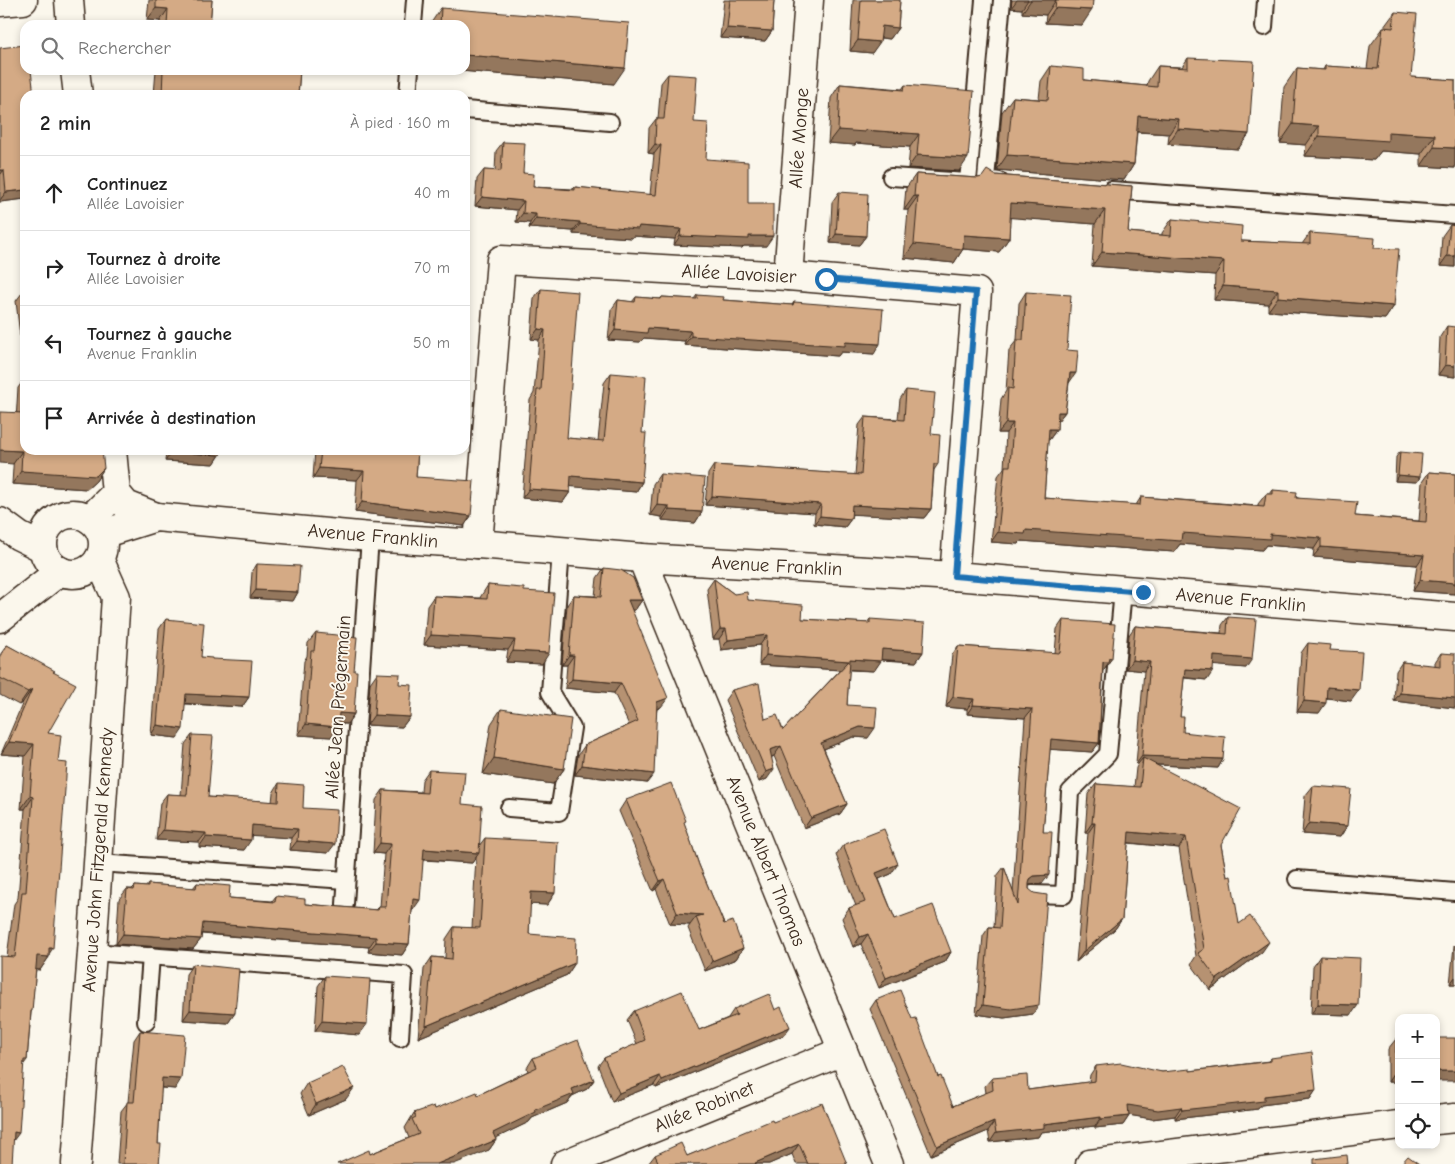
<!DOCTYPE html>
<html lang="fr">
<head>
<meta charset="utf-8">
<style>
  :root { --surface:#fff; --page:#f2f2f2; --text:#222; --muted:#767676; --line:#e0e0e0 }
  body { margin:0; font-family:"Comic Neue",sans-serif; background:var(--page); color:var(--text) }
  .controls { position:absolute; right:15px; bottom:15px; display:grid; overflow:hidden; border-radius:10px; box-shadow:0 2px 8px #0003 }
  .controls button { width:45px; height:45px; display:grid; place-items:center; padding:0; border:0; border-bottom:1px solid var(--line); background:var(--surface); color:var(--text); font:25px sans-serif }
  .stop { position:absolute; width:15px; height:15px; margin:-11px; border:4px solid #1f6fb2; border-radius:50%; background:#fff }
  .stop.end { background:#1f6fb2; border-color:#fff; box-shadow:0 1px 5px #0008 }
  .list { margin:0; padding:0; list-style:none }
  h2 { display:flex; justify-content:space-between; align-items:center; height:65px; margin:0; padding:0 20px; font-size:21px }
  h2 small { font-size:16px; font-weight:400; color:var(--muted) }
  .list li { display:grid; grid-template-columns:32px 1fr auto; gap:15px; align-items:center; box-sizing:border-box; height:75px; padding:0 20px; border-top:1px solid var(--line) }
  .list b { display:block; font-size:19px; white-space:nowrap }
  .list p { margin:0; font-size:16px; white-space:nowrap; color:var(--muted) }
  .list em { font-size:16px; font-style:normal; color:var(--muted) }
  .icon { flex:none; width:28px; height:28px; fill:none; stroke:currentColor; stroke-width:2; stroke-linecap:round; stroke-linejoin:round }
  .map { position:relative; flex:none; width:1455px; height:1164px; overflow:hidden }
  .search { position:absolute; background:var(--surface); box-shadow:0 2px 8px #0003; left:20px; top:20px; width:450px; height:55px; display:flex; align-items:center; gap:12px; box-sizing:border-box; padding:0 18px; border-radius:15px; color:var(--muted); font-size:19px }
  .panel { position:absolute; background:var(--surface); box-shadow:0 2px 8px #0003; left:20px; top:90px; width:450px; height:365px; border-radius:15px }
  .map>svg:first-child { display:block }
  .lines { fill:none; stroke-linecap:round; stroke-linejoin:round }
  .lane-casing { stroke:#3b2a1e; stroke-width:20 }
  .street-casing { stroke:#3b2a1e; stroke-width:31 }
  .secondary-casing { stroke:#3b2a1e; stroke-width:31 }
  .lane { stroke:#fbf7ec; stroke-width:16 }
  .street { stroke:#fbf7ec; stroke-width:28 }
  .secondary { stroke:#fbf7ec; stroke-width:28 }
  .wall { fill:#b69272; stroke:#3b2a1e }
  .shaded-wall { fill:#94775d; stroke:#3b2a1e }
  .building { fill:#d4aa85; stroke:#3b2a1e }
  .route { stroke:#1f6fb2; stroke-width:6 }
  .labels { text-anchor:middle; dominant-baseline:central; stroke-width:4; stroke-linejoin:round; paint-order:stroke }
  .street-label { font-size:19px; fill:#3b2a1e; stroke:#fbf7ec }
</style>
</head>
<body>
<div class="map">
<svg width="1455" height="1164" viewBox="0 0 1455 1164">
  <rect width="100%" height="100%" fill="#fbf7ec"/>
  <filter id="ink" filterUnits="userSpaceOnUse"><feTurbulence type="fractalNoise" baseFrequency=".02" numOctaves="2"/><feDisplacementMap in="SourceGraphic" scale="10" xChannelSelector="R" yChannelSelector="G"/><feConvolveMatrix kernelMatrix="1 2 1 2 8 2 1 2 1" color-interpolation-filters="sRGB"/></filter>
  <g filter="url(#ink)">
    <g class="lines">
      <defs>
        <g id="lane">
          <path d="M 413,25 L 415,0"/>
          <path d="M 1264,27 L 1266,0"/>
          <path d="M 408,95 L 410,70"/>
          <path d="M 465,110 L 610,122"/>
          <path d="M 891,177 L 968,182 L 984,0"/>
          <path d="M 999,181 L 986,179 L 1002,0"/>
          <path d="M 1111,190 L 1455,215"/>
          <path d="M 509,808 L 559,812 L 572,728 L 550,692 L 561,551"/>
          <path d="M 98,863 L 346,880"/>
          <path d="M 1297,879 L 1455,892"/>
          <path d="M 1032,894 L 1064,895 L 1070,792 L 1108,754 L 1123,590"/>
          <path d="M 345,904 L 370,537"/>
          <path d="M 92,952 L 404,975 L 400,1038"/>
          <path d="M 146,1022 L 151,956"/>
        </g>
        <g id="street">
          <path d="M 69,0 L 71,25"/>
          <path d="M 0,2 L 23,0"/>
          <path d="M 75,70 L 78,95"/>
          <path d="M 788,276 L 809,0"/>
          <path d="M 116,493 L 126,505 L 156,517"/>
          <path d="M 90,519 L 116,493 L 112,450"/>
          <path d="M 478,544 L 501,260 L 788,276 L 977,292 L 954,576"/>
          <path d="M 0,618 L 60,571"/>
          <path d="M 1436,1120 L 1455,1118"/>
          <path d="M 76,1164 L 92,952 L 116,597 L 99,559"/>
          <path d="M 565,1164 L 843,1051"/>
          <path d="M 1090,1164 L 1399,1125"/>
        </g>
        <g id="secondary">
          <circle cx="73" cy="544" r="30"/>
          <path d="M 0,522 L 19,536 L 43,548"/>
          <path d="M 102,534 L 156,517 L 370,537 L 478,544 L 642,558 L 954,576 L 1455,617"/>
          <path d="M 642,558 L 889,1164"/>
        </g>
      </defs>
      <use href="#lane" class="lane-casing"/>
      <use href="#street" class="street-casing"/>
      <use href="#secondary" class="secondary-casing"/>
      <use href="#lane" class="lane"/>
      <use href="#street" class="street"/>
      <use href="#secondary" class="secondary"/>
    </g>
    <g class="wall">
      <path d="M 149,0 L 212,0 L 210,25 L 160,25 L 160,21 L 147,20 Z"/>
      <path d="M 724,0 L 774,0 L 772,31 L 765,41 L 720,38 Z"/>
      <path d="M 853,0 L 900,0 L 898,28 L 890,39 L 881,38 L 872,53 L 850,51 Z"/>
      <path d="M 1012,0 L 1093,0 L 1082,25 L 1045,23 L 1046,15 L 1022,13 L 1022,9 L 1011,8 Z"/>
      <path d="M 441,8 L 614,84 L 449,70 L 465,70 L 465,25 L 430,25 L 431,23 Z"/>
      <path d="M 1395,12 L 1411,77 L 1455,80 L 1455,168 L 1421,166 L 1421,154 L 1381,151 L 1374,160 L 1305,156 L 1306,145 L 1280,143 L 1284,87 L 1297,68 L 1323,70 L 1325,66 L 1367,69 L 1370,46 Z"/>
      <path d="M 0,48 L 25,199 L 0,202 Z"/>
      <path d="M 1188,58 L 1249,134 L 1238,149 L 1168,144 L 1169,134 L 1137,132 L 1134,164 L 1124,180 L 997,170 L 1002,112 L 1013,97 L 1039,99 L 1041,81 L 1051,66 L 1084,80 L 1147,86 L 1148,81 L 1158,66 L 1182,67 Z"/>
      <path d="M 156,70 L 300,70 L 298,95 L 154,95 Z"/>
      <path d="M 668,74 L 694,122 L 706,159 L 748,204 L 766,246 L 744,246 L 742,248 L 674,245 L 675,239 L 633,236 L 632,238 L 573,234 L 573,231 L 529,228 L 530,223 L 516,222 L 517,210 L 475,206 L 477,179 L 484,170 L 495,171 L 496,151 L 503,142 L 533,187 L 573,189 L 575,187 L 650,195 L 654,154 L 648,153 L 649,128 L 656,119 L 658,119 L 661,83 Z"/>
      <path d="M 840,84 L 902,89 L 905,85 L 959,171 L 908,168 L 910,147 L 856,143 L 855,145 L 828,143 L 831,98 Z"/>
      <path d="M 916,174 L 978,178 L 995,175 L 1132,186 L 1128,232 L 1162,235 L 1162,233 L 1172,219 L 1241,241 L 1302,244 L 1310,233 L 1374,248 L 1394,306 L 1385,319 L 1268,311 L 1268,304 L 1214,300 L 1215,275 L 1092,266 L 1095,224 L 1010,217 L 1009,238 L 999,252 L 963,249 L 954,263 L 904,258 L 908,210 L 904,210 L 906,188 Z"/>
      <path d="M 839,192 L 866,236 L 859,245 L 830,243 L 832,202 Z"/>
      <path d="M 1450,225 L 1455,226 L 1455,267 L 1440,266 L 1442,236 Z"/>
      <path d="M 25,289 L 25,336 L 20,336 L 16,301 Z"/>
      <path d="M 541,289 L 567,438 L 598,441 L 604,383 L 611,373 L 642,433 L 642,482 L 636,492 L 570,486 L 570,492 L 563,502 L 522,498 L 530,400 L 534,393 L 539,340 L 531,339 L 534,298 Z"/>
      <path d="M 1026,292 L 1067,350 L 1069,383 L 1065,412 L 1057,422 L 1057,429 L 1049,440 L 1048,440 L 1044,498 L 1136,505 L 1141,497 L 1258,506 L 1258,504 L 1266,494 L 1270,494 L 1273,490 L 1355,516 L 1419,521 L 1422,482 L 1429,472 L 1455,474 L 1455,594 L 1413,591 L 1417,565 L 1313,557 L 1314,549 L 1266,545 L 1262,550 L 1180,544 L 1174,552 L 1021,541 L 1018,544 L 991,542 L 998,476 L 1004,468 L 1006,433 L 998,433 L 1001,399 L 1006,391 L 1009,350 L 1017,340 L 1019,303 Z"/>
      <path d="M 697,295 L 723,300 L 792,305 L 794,302 L 874,354 L 841,352 L 838,356 L 684,345 L 685,341 L 644,338 L 640,342 L 608,340 L 611,310 L 618,300 L 632,302 L 636,297 L 660,299 L 662,297 L 694,299 Z"/>
      <path d="M 1447,326 L 1455,377 L 1438,375 L 1440,337 Z"/>
      <path d="M 25,378 L 25,450 L 104,468 L 96,481 L 87,489 L 12,484 L 18,388 Z"/>
      <path d="M 906,390 L 931,434 L 938,464 L 934,470 L 931,509 L 924,518 L 852,514 L 851,519 L 845,527 L 814,524 L 815,513 L 705,505 L 708,474 L 714,465 L 855,475 L 859,425 L 865,417 L 898,419 L 900,399 Z"/>
      <path d="M 166,450 L 221,450 L 220,455 L 214,464 L 165,461 Z"/>
      <path d="M 315,450 L 418,450 L 416,477 L 471,516 L 464,526 L 355,512 L 357,480 L 313,478 Z"/>
      <path d="M 1400,452 L 1420,477 L 1417,482 L 1395,481 L 1396,457 Z"/>
      <path d="M 660,474 L 702,512 L 695,523 L 662,520 L 662,517 L 650,515 L 653,484 Z"/>
      <path d="M 257,564 L 298,592 L 293,601 L 250,598 L 252,572 Z"/>
      <path d="M 604,568 L 642,600 L 635,610 L 632,610 L 661,707 L 657,709 L 647,783 L 575,775 L 578,755 L 585,745 L 629,725 L 614,693 L 565,688 L 567,665 L 562,665 L 567,605 L 574,595 L 595,596 L 597,578 Z"/>
      <path d="M 714,579 L 734,594 L 748,600 L 802,619 L 867,623 L 870,619 L 923,652 L 916,662 L 881,660 L 874,671 L 849,670 L 847,705 L 868,738 L 853,737 L 824,749 L 847,804 L 840,814 L 804,828 L 774,756 L 772,757 L 767,779 L 759,782 L 725,700 L 732,690 L 765,719 L 783,730 L 840,670 L 759,665 L 760,645 L 721,650 L 719,639 L 713,639 L 707,589 Z"/>
      <path d="M 488,585 L 524,591 L 542,664 L 506,662 L 508,650 L 424,645 L 427,606 L 434,596 L 480,598 L 481,596 Z"/>
      <path d="M 1228,617 L 1246,668 L 1213,665 L 1207,680 L 1184,678 L 1180,717 L 1183,732 L 1223,759 L 1218,768 L 1157,765 L 1221,845 L 1227,877 L 1239,924 L 1262,952 L 1210,990 L 1191,964 L 1196,956 L 1179,848 L 1128,843 L 1122,919 L 1115,929 L 1076,962 L 1088,833 L 1085,833 L 1088,794 L 1096,784 L 1134,787 L 1136,768 L 1138,764 L 1136,764 L 1144,671 L 1126,669 L 1129,635 L 1135,626 L 1221,633 L 1222,625 Z"/>
      <path d="M 166,619 L 201,657 L 212,659 L 249,697 L 242,707 L 185,704 L 177,738 L 151,735 L 159,629 Z"/>
      <path d="M 1063,620 L 1112,658 L 1103,670 L 1099,743 L 1092,752 L 1050,749 L 1043,832 L 1042,884 L 1029,885 L 1033,1014 L 1004,1018 L 976,1014 L 983,936 L 989,927 L 994,927 L 997,876 L 1004,867 L 1013,892 L 1025,718 L 967,714 L 967,709 L 946,707 L 952,655 L 958,646 L 1055,653 L 1057,629 Z"/>
      <path d="M 316,633 L 354,671 L 354,714 L 347,724 L 338,724 L 331,737 L 298,735 L 304,661 L 307,656 L 308,643 Z"/>
      <path d="M 1308,643 L 1351,701 L 1326,698 L 1319,713 L 1297,712 L 1301,653 Z"/>
      <path d="M 7,645 L 54,672 L 48,733 L 58,762 L 49,957 L 40,970 L 36,969 L 31,1013 L 27,1060 L 24,1064 L 7,957 L 14,904 L 18,898 L 25,809 L 21,809 L 25,756 L 1,754 L 23,702 L 19,705 L 0,695 L 0,655 Z"/>
      <path d="M 1441,653 L 1455,708 L 1394,701 L 1396,671 L 1402,662 L 1435,666 L 1435,662 Z"/>
      <path d="M 377,673 L 399,684 L 410,717 L 402,727 L 367,725 L 370,683 Z"/>
      <path d="M 501,709 L 564,769 L 553,784 L 483,774 L 491,724 Z"/>
      <path d="M 192,735 L 208,797 L 272,802 L 273,793 L 279,783 L 303,808 L 328,853 L 290,850 L 291,838 L 252,835 L 244,850 L 199,847 L 199,842 L 156,840 L 160,803 L 167,794 L 181,795 L 185,744 Z"/>
      <path d="M 429,770 L 462,804 L 479,846 L 485,838 L 555,893 L 547,905 L 530,904 L 529,934 L 575,963 L 567,975 L 418,1038 L 424,969 L 432,957 L 445,958 L 446,939 L 454,927 L 472,928 L 476,857 L 472,863 L 423,860 L 413,910 L 412,910 L 409,944 L 402,955 L 368,952 L 369,947 L 201,934 L 201,939 L 193,949 L 116,944 L 119,899 L 127,889 L 132,889 L 135,886 L 146,887 L 148,884 L 193,888 L 197,883 L 229,898 L 272,901 L 276,896 L 305,904 L 376,910 L 379,907 L 380,907 L 384,854 L 373,853 L 376,800 L 383,790 L 421,792 L 422,780 Z"/>
      <path d="M 1313,786 L 1347,826 L 1340,837 L 1302,834 L 1305,796 Z"/>
      <path d="M 626,800 L 684,823 L 699,865 L 724,924 L 743,948 L 736,959 L 705,971 L 688,928 L 690,925 L 670,924 L 656,889 L 653,891 L 619,811 Z"/>
      <path d="M 843,845 L 891,874 L 879,879 L 895,919 L 951,952 L 945,962 L 879,988 L 861,944 L 853,947 L 842,918 L 849,908 L 856,906 L 836,855 Z"/>
      <path d="M 1455,945 L 1455,984 L 1450,984 L 1454,946 Z"/>
      <path d="M 1320,956 L 1351,1015 L 1311,1014 L 1313,966 Z"/>
      <path d="M 193,964 L 235,1013 L 228,1023 L 183,1020 L 186,974 Z"/>
      <path d="M 325,976 L 367,1024 L 359,1035 L 315,1031 L 318,986 Z"/>
      <path d="M 876,1000 L 912,1019 L 938,1077 L 953,1106 L 986,1093 L 985,1086 L 992,1078 L 1028,1090 L 1089,1082 L 1090,1075 L 1096,1066 L 1162,1072 L 1190,1071 L 1269,1061 L 1271,1058 L 1316,1090 L 1310,1099 L 1261,1105 L 1258,1109 L 1175,1119 L 1175,1116 L 1152,1119 L 1129,1115 L 1129,1116 L 1123,1125 L 1095,1128 L 1095,1126 L 1041,1132 L 1038,1137 L 990,1142 L 988,1131 L 931,1155 L 870,1009 Z"/>
      <path d="M 734,1009 L 784,1035 L 656,1088 L 654,1085 L 612,1102 L 598,1066 L 604,1058 L 637,1044 L 627,1020 L 634,1011 L 699,1030 L 728,1018 Z"/>
      <path d="M 140,1031 L 175,1089 L 161,1088 L 158,1144 L 159,1164 L 117,1164 L 121,1111 L 128,1102 L 134,1040 Z"/>
      <path d="M 1396,1039 L 1399,1039 L 1399,1082 L 1388,1082 L 1388,1049 Z"/>
      <path d="M 533,1058 L 594,1080 L 587,1089 L 572,1096 L 567,1103 L 532,1118 L 529,1122 L 495,1138 L 496,1140 L 489,1150 L 370,1154 L 409,1138 L 405,1128 L 414,1113 L 435,1109 L 478,1095 L 528,1071 L 527,1068 Z"/>
      <path d="M 307,1083 L 346,1099 L 309,1115 L 300,1094 Z"/>
      <path d="M 773,1122 L 847,1164 L 796,1164 L 792,1154 L 769,1164 L 648,1164 L 655,1155 L 687,1156 Z"/>
    </g>
    <g class="shaded-wall">
      <path d="M 1017,0 L 1028,0 L 1022,9 L 1011,8 Z"/>
      <path d="M 1031,0 L 1056,0 L 1046,15 L 1022,13 Z"/>
      <path d="M 156,8 L 168,9 L 160,21 L 147,20 Z"/>
      <path d="M 1055,8 L 1092,10 L 1082,25 L 1045,23 Z"/>
      <path d="M 882,26 L 898,28 L 890,39 L 874,37 Z"/>
      <path d="M 727,28 L 772,31 L 765,41 L 720,38 Z"/>
      <path d="M 858,40 L 880,42 L 872,53 L 850,51 Z"/>
      <path d="M 465,55 L 625,68 L 614,84 L 449,70 L 465,70 Z"/>
      <path d="M 195,92 L 226,95 L 193,95 Z"/>
      <path d="M 1138,116 L 1179,119 L 1169,134 L 1128,131 Z"/>
      <path d="M 1293,124 L 1319,126 L 1306,145 L 1280,143 Z"/>
      <path d="M 1178,129 L 1249,134 L 1238,149 L 1168,144 Z"/>
      <path d="M 838,130 L 865,130 L 919,134 L 910,147 L 856,143 L 855,145 L 828,143 Z"/>
      <path d="M 1388,132 L 1435,135 L 1421,154 L 1381,151 L 1374,160 L 1305,156 L 1319,136 Z"/>
      <path d="M 655,144 L 661,145 L 654,154 L 648,153 Z"/>
      <path d="M 1434,147 L 1455,148 L 1455,168 L 1421,166 Z"/>
      <path d="M 917,155 L 968,158 L 959,171 L 908,168 Z"/>
      <path d="M 1007,155 L 1134,164 L 1124,180 L 997,170 Z"/>
      <path d="M 0,170 L 4,170 L 0,175 Z"/>
      <path d="M 25,190 L 25,199 L 0,202 L 0,200 L 6,192 Z"/>
      <path d="M 914,196 L 918,196 L 908,210 L 904,210 Z"/>
      <path d="M 482,197 L 524,201 L 517,210 L 475,206 Z"/>
      <path d="M 1011,203 L 1105,210 L 1095,224 L 1002,217 Z"/>
      <path d="M 523,213 L 536,214 L 530,223 L 516,222 Z"/>
      <path d="M 536,218 L 580,222 L 573,231 L 529,228 Z"/>
      <path d="M 580,224 L 639,226 L 681,229 L 675,239 L 633,236 L 632,238 L 573,234 Z"/>
      <path d="M 836,234 L 866,236 L 859,245 L 830,243 Z"/>
      <path d="M 964,235 L 1009,238 L 999,252 L 963,249 L 954,263 L 904,258 L 914,244 Z"/>
      <path d="M 680,236 L 773,236 L 766,246 L 744,246 L 742,248 L 674,245 Z"/>
      <path d="M 1102,252 L 1224,261 L 1215,275 L 1092,266 Z"/>
      <path d="M 1447,256 L 1455,256 L 1455,267 L 1440,266 Z"/>
      <path d="M 1223,286 L 1278,290 L 1268,304 L 1214,300 Z"/>
      <path d="M 1278,297 L 1394,306 L 1385,319 L 1268,311 Z"/>
      <path d="M 648,328 L 691,331 L 685,341 L 644,338 L 640,342 L 608,340 L 615,330 Z"/>
      <path d="M 25,329 L 25,336 L 20,336 Z"/>
      <path d="M 538,329 L 545,330 L 539,340 L 531,339 Z"/>
      <path d="M 691,336 L 845,342 L 880,344 L 874,354 L 841,352 L 838,356 L 684,345 Z"/>
      <path d="M 1445,365 L 1455,366 L 1455,377 L 1438,375 Z"/>
      <path d="M 1070,373 L 1076,373 L 1069,383 Z"/>
      <path d="M 1058,412 L 1065,412 L 1057,422 L 1050,422 Z"/>
      <path d="M 1006,423 L 1013,423 L 1006,433 L 998,433 Z"/>
      <path d="M 1049,429 L 1057,429 L 1049,440 L 1042,439 Z"/>
      <path d="M 0,450 L 22,451 L 13,464 L 0,463 Z"/>
      <path d="M 172,452 L 220,455 L 214,464 L 165,461 Z"/>
      <path d="M 104,468 L 96,481 L 87,489 L 12,484 L 21,471 Z"/>
      <path d="M 319,468 L 364,471 L 357,480 L 313,478 Z"/>
      <path d="M 1398,475 L 1420,477 L 1417,482 L 1395,481 Z"/>
      <path d="M 571,476 L 642,482 L 636,492 L 564,486 Z"/>
      <path d="M 529,489 L 570,492 L 563,502 L 522,498 Z"/>
      <path d="M 712,496 L 821,504 L 815,513 L 705,505 Z"/>
      <path d="M 362,502 L 471,516 L 464,526 L 355,512 Z"/>
      <path d="M 657,505 L 669,506 L 662,517 L 650,515 Z"/>
      <path d="M 852,505 L 931,509 L 924,518 L 846,514 Z"/>
      <path d="M 669,510 L 702,512 L 695,523 L 662,520 Z"/>
      <path d="M 820,516 L 851,519 L 845,527 L 814,524 Z"/>
      <path d="M 1026,530 L 1270,534 L 1321,538 L 1314,549 L 1266,545 L 1262,550 L 1180,544 L 1174,552 L 1021,541 L 1018,544 L 991,542 L 998,532 Z"/>
      <path d="M 1321,547 L 1424,555 L 1417,565 L 1313,557 Z"/>
      <path d="M 1420,580 L 1455,583 L 1455,594 L 1413,591 Z"/>
      <path d="M 256,590 L 298,592 L 293,601 L 250,598 Z"/>
      <path d="M 628,600 L 642,600 L 635,610 L 621,610 Z"/>
      <path d="M 720,629 L 726,629 L 719,639 L 713,639 Z"/>
      <path d="M 431,635 L 515,640 L 508,650 L 424,645 Z"/>
      <path d="M 767,635 L 760,645 L 721,650 L 728,640 Z"/>
      <path d="M 882,649 L 923,652 L 916,662 L 875,659 Z"/>
      <path d="M 513,651 L 549,653 L 542,664 L 506,662 Z"/>
      <path d="M 569,655 L 574,655 L 567,665 L 562,665 Z"/>
      <path d="M 766,655 L 849,661 L 842,670 L 759,665 Z"/>
      <path d="M 1214,656 L 1252,659 L 1246,668 L 1208,665 Z"/>
      <path d="M 1109,658 L 1112,658 L 1102,672 L 1103,662 Z"/>
      <path d="M 850,659 L 881,661 L 874,671 L 843,669 Z"/>
      <path d="M 1132,660 L 1150,662 L 1144,671 L 1126,669 Z"/>
      <path d="M 1185,669 L 1213,671 L 1207,680 L 1179,677 Z"/>
      <path d="M 572,679 L 621,683 L 614,693 L 565,688 Z"/>
      <path d="M 1327,687 L 1359,690 L 1351,701 L 1320,697 Z"/>
      <path d="M 32,689 L 23,702 L 19,705 L 28,692 Z"/>
      <path d="M 1400,693 L 1455,698 L 1455,708 L 1394,701 Z"/>
      <path d="M 186,694 L 249,697 L 242,707 L 179,703 Z"/>
      <path d="M 953,697 L 974,699 L 967,709 L 946,707 Z"/>
      <path d="M 668,698 L 661,707 L 650,712 L 657,702 Z"/>
      <path d="M 1304,701 L 1326,703 L 1319,713 L 1297,712 Z"/>
      <path d="M 973,705 L 1032,709 L 1025,718 L 967,714 Z"/>
      <path d="M 339,713 L 354,714 L 347,724 L 332,723 Z"/>
      <path d="M 374,715 L 410,717 L 402,727 L 367,725 Z"/>
      <path d="M 306,724 L 338,727 L 331,737 L 298,735 Z"/>
      <path d="M 157,725 L 183,729 L 177,738 L 151,735 Z"/>
      <path d="M 860,727 L 875,728 L 868,738 L 853,737 L 814,753 L 821,743 Z"/>
      <path d="M 1051,739 L 1099,743 L 1092,752 L 1045,749 Z"/>
      <path d="M 9,742 L 34,744 L 25,756 L 1,754 Z"/>
      <path d="M 781,746 L 774,756 L 764,760 L 770,750 Z"/>
      <path d="M 1142,756 L 1223,759 L 1218,768 L 1142,764 L 1143,758 L 1138,764 L 1136,764 Z"/>
      <path d="M 494,758 L 564,769 L 553,784 L 483,774 Z"/>
      <path d="M 582,765 L 654,774 L 647,783 L 575,775 Z"/>
      <path d="M 774,769 L 767,779 L 759,782 L 766,772 Z"/>
      <path d="M 30,796 L 33,797 L 25,809 L 21,809 Z"/>
      <path d="M 847,804 L 840,814 L 804,828 L 811,818 Z"/>
      <path d="M 1092,823 L 1095,823 L 1088,833 L 1085,833 Z"/>
      <path d="M 1309,823 L 1347,826 L 1340,837 L 1302,834 Z"/>
      <path d="M 252,825 L 298,829 L 291,838 L 246,835 Z"/>
      <path d="M 163,830 L 206,833 L 199,842 L 156,840 Z"/>
      <path d="M 1129,832 L 1186,837 L 1179,848 L 1122,842 Z"/>
      <path d="M 206,837 L 251,840 L 244,850 L 199,847 Z"/>
      <path d="M 297,841 L 335,844 L 328,853 L 290,850 Z"/>
      <path d="M 380,843 L 391,844 L 384,854 L 373,853 Z"/>
      <path d="M 424,849 L 479,853 L 472,863 L 417,859 Z"/>
      <path d="M 898,864 L 891,874 L 869,883 L 876,873 Z"/>
      <path d="M 1049,875 L 1042,884 L 1028,885 L 1030,879 L 1034,876 Z"/>
      <path d="M 664,879 L 656,889 L 653,891 L 660,881 Z"/>
      <path d="M 531,892 L 555,893 L 547,905 L 523,904 Z"/>
      <path d="M 413,899 L 420,900 L 413,910 L 405,909 Z"/>
      <path d="M 677,913 L 703,915 L 696,917 L 690,925 L 670,924 Z"/>
      <path d="M 1122,919 L 1115,929 L 1076,962 L 1084,951 Z"/>
      <path d="M 203,923 L 376,937 L 369,947 L 195,933 Z"/>
      <path d="M 123,934 L 201,939 L 193,949 L 116,944 Z"/>
      <path d="M 868,934 L 861,944 L 853,947 L 860,937 Z"/>
      <path d="M 376,942 L 409,944 L 402,955 L 368,952 Z"/>
      <path d="M 1269,942 L 1262,952 L 1210,990 L 1217,979 Z"/>
      <path d="M 49,948 L 53,948 L 47,957 L 49,957 L 40,970 L 28,969 L 37,956 Z"/>
      <path d="M 743,948 L 736,959 L 705,971 L 712,961 Z"/>
      <path d="M 951,952 L 945,962 L 879,988 L 886,978 Z"/>
      <path d="M 575,963 L 567,975 L 418,1038 L 426,1026 Z"/>
      <path d="M 1455,977 L 1455,984 L 1450,984 Z"/>
      <path d="M 1318,1004 L 1358,1005 L 1351,1015 L 1311,1014 Z"/>
      <path d="M 983,1005 L 1039,1005 L 1033,1014 L 1004,1018 L 976,1014 Z"/>
      <path d="M 190,1010 L 235,1013 L 228,1023 L 183,1020 Z"/>
      <path d="M 322,1021 L 367,1024 L 359,1035 L 315,1031 Z"/>
      <path d="M 790,1027 L 784,1035 L 656,1088 L 662,1080 Z"/>
      <path d="M 1395,1071 L 1399,1071 L 1399,1082 L 1388,1082 Z"/>
      <rect x="1436" y="1071" width="19" height="10"/>
      <path d="M 660,1076 L 654,1085 L 612,1102 L 619,1093 Z"/>
      <path d="M 162,1078 L 181,1079 L 175,1089 L 155,1087 Z"/>
      <path d="M 594,1080 L 587,1089 L 572,1096 L 567,1103 L 532,1118 L 529,1122 L 486,1143 L 493,1133 L 572,1089 Z"/>
      <path d="M 354,1088 L 346,1099 L 309,1115 L 316,1104 Z"/>
      <path d="M 1316,1090 L 1310,1099 L 1261,1105 L 1258,1109 L 1175,1119 L 1182,1110 L 1264,1096 Z"/>
      <path d="M 1128,1105 L 1181,1107 L 1175,1116 L 1152,1119 L 1122,1114 Z"/>
      <path d="M 1129,1116 L 1123,1125 L 1095,1128 L 1101,1119 Z"/>
      <path d="M 1101,1117 L 1095,1126 L 1041,1132 L 1038,1137 L 990,1142 L 996,1133 L 1044,1124 Z"/>
      <path d="M 994,1122 L 988,1131 L 931,1155 L 937,1146 Z"/>
      <path d="M 14,1132 L 19,1133 L 10,1145 Z"/>
      <path d="M 496,1140 L 489,1150 L 454,1164 L 437,1164 Z"/>
      <path d="M 799,1144 L 792,1154 L 769,1164 L 754,1164 L 755,1163 Z"/>
    </g>
    <g class="building">
      <path d="M 156,0 L 212,0 L 210,25 L 167,25 L 168,9 L 156,8 Z"/>
      <path d="M 730,0 L 774,0 L 772,31 L 727,28 Z"/>
      <path d="M 861,0 L 900,0 L 898,28 L 882,26 L 880,42 L 858,40 Z"/>
      <path d="M 1055,0 L 1093,0 L 1092,10 L 1055,8 L 1056,0 Z"/>
      <path d="M 441,8 L 629,23 L 625,68 L 465,55 L 465,25 L 440,25 Z"/>
      <path d="M 1395,12 L 1417,14 L 1411,77 L 1455,80 L 1455,148 L 1434,147 L 1435,135 L 1388,132 L 1388,141 L 1319,136 L 1319,126 L 1293,124 L 1297,68 L 1325,70 L 1325,66 L 1378,69 L 1383,27 L 1393,28 Z"/>
      <path d="M 25,45 L 25,70 L 31,70 L 34,95 L 25,95 L 25,190 L 6,192 L 4,170 L 0,170 L 0,48 Z"/>
      <path d="M 1188,58 L 1254,61 L 1249,134 L 1178,129 L 1179,119 L 1138,116 L 1134,164 L 1007,155 L 1013,97 L 1048,100 L 1051,66 L 1084,69 L 1084,80 L 1157,87 L 1158,66 L 1188,68 Z"/>
      <path d="M 163,70 L 300,70 L 298,95 L 226,95 L 195,92 L 195,95 L 162,95 Z"/>
      <path d="M 668,74 L 697,76 L 694,122 L 708,123 L 706,159 L 748,162 L 748,204 L 773,204 L 773,236 L 749,236 L 749,239 L 680,236 L 681,229 L 639,226 L 638,229 L 580,224 L 580,222 L 536,218 L 536,214 L 523,213 L 524,201 L 482,197 L 484,170 L 501,171 L 503,142 L 525,143 L 523,173 L 534,174 L 533,187 L 575,190 L 575,187 L 656,195 L 661,145 L 655,144 L 656,119 L 664,119 Z"/>
      <path d="M 840,84 L 904,90 L 905,85 L 974,91 L 968,158 L 917,155 L 919,134 L 865,130 L 865,132 L 838,130 Z"/>
      <path d="M 987,170 L 995,175 L 1132,186 L 1128,232 L 1171,236 L 1172,219 L 1242,226 L 1241,241 L 1310,244 L 1310,233 L 1375,238 L 1374,248 L 1399,249 L 1394,306 L 1278,297 L 1278,290 L 1223,286 L 1224,261 L 1102,252 L 1105,210 L 1011,203 L 1009,238 L 964,235 L 963,249 L 914,244 L 918,196 L 914,196 L 916,174 L 978,178 L 982,177 Z"/>
      <path d="M 839,192 L 868,194 L 866,236 L 836,234 Z"/>
      <path d="M 1450,225 L 1455,226 L 1455,256 L 1447,256 Z"/>
      <path d="M 541,289 L 578,292 L 567,438 L 604,441 L 611,373 L 646,376 L 642,433 L 646,433 L 642,482 L 571,476 L 570,492 L 529,489 L 537,390 L 541,390 L 545,330 L 538,329 Z"/>
      <path d="M 1026,292 L 1071,295 L 1067,350 L 1078,351 L 1076,373 L 1070,373 L 1065,412 L 1058,412 L 1057,429 L 1049,429 L 1044,498 L 1140,505 L 1141,497 L 1264,507 L 1266,494 L 1273,494 L 1273,490 L 1297,492 L 1296,498 L 1357,502 L 1355,516 L 1426,522 L 1429,472 L 1455,474 L 1455,583 L 1420,580 L 1424,555 L 1321,547 L 1321,538 L 1270,534 L 1270,539 L 1182,533 L 1181,541 L 1026,530 L 1025,534 L 998,532 L 1005,466 L 1010,466 L 1013,423 L 1006,423 L 1008,388 L 1013,389 L 1016,340 L 1023,340 Z"/>
      <path d="M 697,295 L 724,297 L 723,300 L 793,305 L 794,302 L 883,309 L 880,344 L 845,342 L 845,346 L 691,336 L 691,331 L 648,328 L 647,333 L 615,330 L 618,300 L 635,302 L 636,297 L 661,299 L 662,297 L 697,299 Z"/>
      <path d="M 1447,326 L 1455,327 L 1455,366 L 1445,365 Z"/>
      <path d="M 906,390 L 935,393 L 931,434 L 940,435 L 938,464 L 934,464 L 931,509 L 852,505 L 851,519 L 820,516 L 821,504 L 712,496 L 714,465 L 861,475 L 865,417 L 904,420 Z"/>
      <path d="M 25,400 L 25,450 L 102,450 L 104,468 L 96,476 L 21,471 L 22,451 L 0,450 L 0,412 L 24,413 Z"/>
      <path d="M 172,450 L 221,450 L 220,455 L 172,452 Z"/>
      <path d="M 321,450 L 418,450 L 416,477 L 474,481 L 471,516 L 362,502 L 364,471 L 319,468 Z"/>
      <path d="M 1400,452 L 1422,454 L 1420,477 L 1398,475 Z"/>
      <path d="M 660,474 L 705,478 L 702,512 L 669,510 L 669,506 L 657,505 Z"/>
      <path d="M 257,564 L 300,566 L 298,592 L 256,590 Z"/>
      <path d="M 604,568 L 621,570 L 633,578 L 642,600 L 628,600 L 668,698 L 657,702 L 654,774 L 582,765 L 585,745 L 638,721 L 621,683 L 572,679 L 574,655 L 569,655 L 574,595 L 601,597 Z"/>
      <path d="M 714,579 L 734,594 L 747,592 L 748,600 L 803,605 L 802,619 L 870,623 L 870,619 L 925,623 L 923,652 L 882,649 L 881,661 L 850,659 L 847,705 L 877,707 L 875,728 L 860,727 L 821,743 L 847,804 L 811,818 L 781,746 L 770,750 L 774,769 L 766,772 L 732,690 L 759,683 L 765,719 L 777,715 L 783,730 L 849,661 L 766,655 L 767,635 L 728,640 L 726,629 L 720,629 Z"/>
      <path d="M 488,585 L 522,588 L 524,588 L 524,591 L 554,593 L 549,653 L 513,651 L 515,640 L 431,635 L 434,596 L 487,599 Z"/>
      <path d="M 1228,617 L 1256,619 L 1252,659 L 1214,656 L 1213,671 L 1185,669 L 1180,717 L 1184,717 L 1183,732 L 1225,737 L 1223,759 L 1142,756 L 1150,662 L 1132,660 L 1135,626 L 1227,634 Z"/>
      <path d="M 166,619 L 204,623 L 201,657 L 212,658 L 212,659 L 252,661 L 249,697 L 186,694 L 183,729 L 157,725 Z"/>
      <path d="M 1063,620 L 1115,624 L 1112,658 L 1109,658 L 1108,662 L 1103,662 L 1099,743 L 1051,739 L 1043,832 L 1052,832 L 1049,875 L 1034,876 L 1030,879 L 1029,884 L 1029,889 L 1034,893 L 1047,895 L 1039,1005 L 1011,1009 L 983,1005 L 989,927 L 1000,928 L 1004,867 L 1018,905 L 1032,709 L 973,705 L 974,699 L 953,697 L 958,646 L 1060,653 Z"/>
      <path d="M 316,633 L 357,637 L 354,671 L 357,671 L 354,714 L 339,713 L 338,727 L 306,724 L 311,651 L 314,651 Z"/>
      <path d="M 1308,643 L 1331,645 L 1330,650 L 1362,652 L 1359,690 L 1327,687 L 1326,703 L 1304,701 Z"/>
      <path d="M 7,645 L 55,671 L 53,672 L 76,684 L 48,733 L 61,735 L 58,762 L 67,763 L 53,948 L 49,948 L 49,957 L 37,956 L 32,1011 L 31,1011 L 27,1060 L 24,1060 L 19,1133 L 14,1132 L 12,1164 L 0,1164 L 0,956 L 15,957 L 22,892 L 26,892 L 33,797 L 30,796 L 34,744 L 9,742 L 32,689 L 28,692 L 0,678 L 0,658 Z"/>
      <path d="M 1441,653 L 1455,654 L 1455,698 L 1400,693 L 1402,662 L 1441,666 Z"/>
      <path d="M 377,673 L 400,674 L 399,684 L 412,685 L 410,717 L 374,715 Z"/>
      <path d="M 501,709 L 571,719 L 564,769 L 494,758 Z"/>
      <path d="M 192,735 L 213,736 L 208,797 L 278,802 L 279,783 L 304,785 L 303,808 L 337,810 L 335,844 L 297,841 L 298,829 L 252,825 L 251,840 L 206,837 L 206,833 L 163,830 L 167,794 L 187,795 Z"/>
      <path d="M 1143,758 L 1241,809 L 1221,845 L 1227,877 L 1231,876 L 1239,924 L 1250,916 L 1269,942 L 1217,979 L 1198,953 L 1204,949 L 1186,837 L 1129,832 L 1122,919 L 1084,951 L 1095,823 L 1092,823 L 1096,784 L 1140,787 Z"/>
      <path d="M 429,770 L 465,772 L 462,804 L 482,806 L 479,853 L 424,849 L 420,900 L 413,899 L 409,944 L 376,942 L 376,937 L 203,923 L 201,939 L 123,934 L 127,889 L 134,890 L 135,886 L 148,887 L 148,884 L 196,888 L 197,883 L 230,886 L 229,898 L 275,902 L 276,896 L 305,899 L 305,904 L 378,910 L 379,907 L 386,907 L 391,844 L 380,843 L 383,790 L 427,793 Z"/>
      <path d="M 671,783 L 686,821 L 684,822 L 699,865 L 724,924 L 733,921 L 743,948 L 712,961 L 696,917 L 703,915 L 677,913 L 664,879 L 660,881 L 626,800 Z"/>
      <path d="M 1313,786 L 1351,789 L 1347,826 L 1309,823 Z"/>
      <path d="M 884,829 L 898,864 L 876,873 L 895,919 L 933,905 L 951,952 L 886,978 L 868,934 L 860,937 L 849,908 L 865,902 L 843,845 Z"/>
      <path d="M 485,838 L 558,842 L 555,893 L 531,892 L 529,934 L 576,938 L 575,963 L 426,1026 L 432,957 L 452,959 L 454,927 L 480,928 Z"/>
      <path d="M 1320,956 L 1360,958 L 1358,1005 L 1318,1004 Z"/>
      <path d="M 193,964 L 239,969 L 235,1013 L 190,1010 Z"/>
      <path d="M 325,976 L 370,979 L 367,1024 L 322,1021 Z"/>
      <path d="M 900,990 L 912,1019 L 916,1018 L 938,1077 L 941,1076 L 953,1106 L 993,1090 L 992,1078 L 1027,1075 L 1028,1090 L 1095,1081 L 1096,1066 L 1121,1063 L 1162,1072 L 1190,1069 L 1190,1071 L 1271,1061 L 1271,1058 L 1312,1052 L 1316,1090 L 1264,1096 L 1264,1101 L 1182,1110 L 1181,1107 L 1158,1110 L 1128,1105 L 1129,1116 L 1101,1119 L 1101,1117 L 1044,1124 L 1044,1128 L 996,1133 L 994,1122 L 937,1146 L 876,1000 Z"/>
      <path d="M 682,991 L 699,1030 L 737,1015 L 734,1009 L 769,994 L 775,1010 L 781,1007 L 790,1027 L 662,1080 L 660,1076 L 619,1093 L 604,1058 L 645,1040 L 634,1011 Z"/>
      <path d="M 140,1031 L 185,1035 L 181,1079 L 162,1078 L 158,1144 L 161,1144 L 159,1164 L 123,1164 L 127,1102 L 134,1102 Z"/>
      <rect x="1436" y="1038" width="19" height="33"/>
      <path d="M 1396,1039 L 1399,1039 L 1399,1071 L 1395,1071 Z"/>
      <path d="M 578,1040 L 594,1080 L 572,1089 L 574,1094 L 535,1110 L 536,1112 L 493,1133 L 496,1140 L 437,1164 L 337,1164 L 369,1150 L 370,1154 L 419,1134 L 412,1119 L 416,1117 L 414,1113 L 434,1106 L 435,1109 L 477,1092 L 478,1095 L 537,1067 L 533,1058 Z"/>
      <path d="M 343,1067 L 354,1088 L 316,1104 L 307,1083 Z"/>
      <path d="M 822,1103 L 847,1164 L 808,1164 L 799,1144 L 755,1163 L 756,1164 L 659,1164 L 655,1155 L 681,1143 L 687,1156 L 772,1120 L 773,1122 Z"/>
      <path d="M 1347,1155 L 1348,1164 L 1314,1164 L 1314,1159 Z"/>
      <path d="M 1408,1156 L 1419,1164 L 1401,1164 Z"/>
    </g>
  </g>
  <g class="lines" filter="url(#ink)">
    <path class="route" d="M 826,279 L 976,292 L 954,576 L 1143,592"/>
  </g>
  <g class="labels">
    <g class="street-label">
      <text transform="translate(799 138) rotate(-86)">Allée Monge</text>
      <text transform="translate(739 274) rotate(3)">Allée Lavoisier</text>
      <text transform="translate(373 536) rotate(5)">Avenue Franklin</text>
      <text transform="translate(777 566) rotate(3)">Avenue Franklin</text>
      <text transform="translate(1241 600) rotate(5)">Avenue Franklin</text>
      <text transform="translate(338 707) rotate(-86)">Allée Jean Prégermain</text>
      <text transform="translate(98 860) rotate(-86)">Avenue John Fitzgerald Kennedy</text>
      <text transform="translate(766 861) rotate(68)">Avenue Albert Thomas</text>
      <text transform="translate(704 1107) rotate(-22)">Allée Robinet</text>
    </g>
  </g>
</svg>
<div class="controls">
<button>+</button>
<button>−</button>
<button><svg class="icon" aria-label="locate" viewBox="0 0 24 24"><circle cx="12" cy="12" r="6"/><path d="M12 2v4M12 18v4M2 12h4M18 12h4"/></svg></button>
</div>
<div class="stop" style="left:826px;top:279px"></div>
<div class="stop end" style="left:1143px;top:592px"></div>
<div class="search"><svg class="icon" aria-label="search" viewBox="0 0 24 24"><circle cx="10" cy="10" r="6"/><path d="M15 15l6 6"/></svg>Rechercher</div>
<section class="panel">
<h2>2 min<small>À pied · 160 m</small></h2>
<ul class="list">
<li><svg class="icon" aria-label="ahead" viewBox="0 0 24 24"><path d="M12 20V5M6 11l6-6 6 6"/></svg><div><b>Continuez</b><p>Allée Lavoisier</p></div><em>40 m</em></li>
<li><svg class="icon" aria-label="right" viewBox="0 0 24 24"><path d="M7 20v-9h11M14 6l5 5-5 5"/></svg><div><b>Tournez à droite</b><p>Allée Lavoisier</p></div><em>70 m</em></li>
<li><svg class="icon" aria-label="left" viewBox="0 0 24 24"><path d="M17 20v-9H6M10 6l-5 5 5 5"/></svg><div><b>Tournez à gauche</b><p>Avenue Franklin</p></div><em>50 m</em></li>
<li><svg class="icon" aria-label="arrive" viewBox="0 0 24 24"><path d="M6 21V4h12l-3 4 3 4H6"/></svg><div><b>Arrivée à destination</b></div></li>
</ul>
</section>
</div>
</body>
</html>
